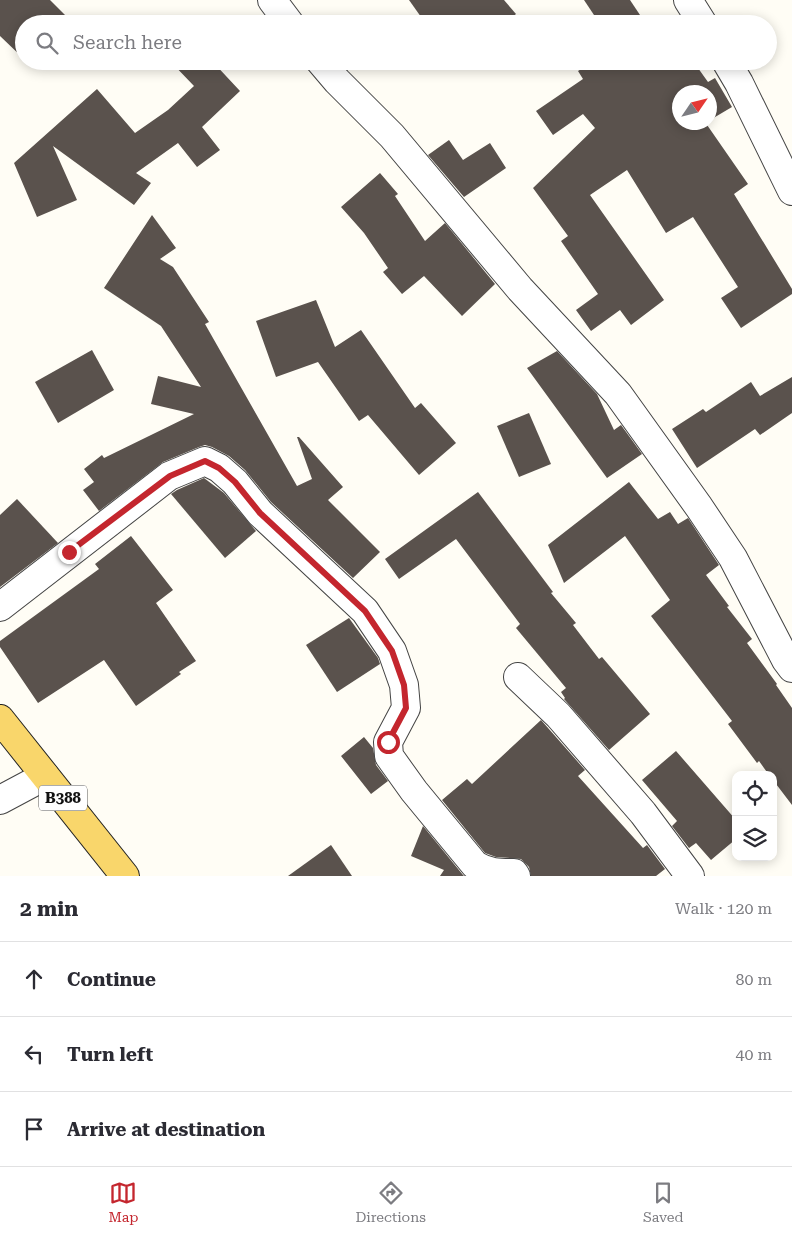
<!DOCTYPE html>
<html lang="en">
<head>
<meta charset="utf-8">
<style>
  :root { --surface:#fff; --page:#f2f2f3; --text:#2b2b33; --muted:#7c7c81; --line:#e1e1e2; --accent:#c4262e }
  body { margin:0; font-family:"Roboto Serif",serif; background:var(--page); color:var(--text) }
  .controls { position:absolute; right:15px; bottom:15px; display:grid; overflow:hidden; border-radius:10px; box-shadow:0 2px 12px #0003 }
  .controls button { width:45px; height:45px; display:grid; place-items:center; padding:0; border:0; border-bottom:1px solid var(--line); background:var(--surface); color:var(--text); font:25px sans-serif }
  .compass { position:absolute; left:672px; top:85px; width:45px; height:45px; border-radius:50%; background:var(--surface); box-shadow:0 2px 12px #0003; rotate:55deg }
  .stop { position:absolute; width:15px; height:15px; margin:-11px; border:4px solid #c4262e; border-radius:50%; background:#fff }
  .stop.end { background:#c4262e; border-color:#fff; box-shadow:0 1px 5px #0008 }
  .list { margin:0; padding:0; list-style:none }
  h2 { display:flex; justify-content:space-between; align-items:center; height:65px; margin:0; padding:0 20px; font-size:21px }
  h2 small { font-size:16px; font-weight:400; color:var(--muted) }
  .list li { display:grid; grid-template-columns:32px 1fr auto; gap:15px; align-items:center; box-sizing:border-box; height:75px; padding:0 20px; border-top:1px solid var(--line) }
  .list b { display:block; font-size:19px; white-space:nowrap }
  .list em { font-size:16px; font-style:normal; color:var(--muted) }
  .icon { flex:none; width:28px; height:28px; fill:none; stroke:currentColor; stroke-width:2; stroke-linecap:round; stroke-linejoin:round }
  .map { position:relative; flex:none; width:792px; height:876px; overflow:hidden }
  .search { position:absolute; background:var(--surface); box-shadow:0 2px 12px #0003; left:15px; right:15px; top:15px; height:55px; display:flex; align-items:center; gap:12px; box-sizing:border-box; padding:0 18px; border-radius:28px; color:var(--muted); font-size:19px }
  .sheet { height:290px; background:var(--surface) }
  nav { display:flex; justify-content:space-around; align-items:center; box-sizing:border-box; height:70px; border-top:1px solid var(--line); background:var(--surface); font-size:14px; color:var(--muted) }
  nav a { display:grid; justify-items:center; gap:2px }
  nav .on { color:var(--accent) }
  .map>svg:first-child { display:block }
  .building { fill:#5a524d }
  .lines { fill:none; stroke-linecap:round; stroke-linejoin:round }
  .street-casing { stroke:#444; stroke-width:30 }
  .primary-casing { stroke:#222; stroke-width:30 }
  .street { stroke:#fff; stroke-width:28 }
  .primary { stroke:#f9d66b; stroke-width:28 }
  .route { stroke:#c4262e; stroke-width:6 }
  .labels { text-anchor:middle; dominant-baseline:central; stroke-width:5; stroke-linejoin:round; paint-order:stroke }
  .shield { fill:#fff; stroke:#585858; stroke-width:1 }
  .shield-label { font-size:15px; font-weight:bold; fill:#111 }
</style>
</head>
<body>
<div class="map">
<svg width="792" height="876" viewBox="0 0 792 876">
  <rect width="100%" height="100%" fill="#fffdf5"/>
  <g class="building">
    <path d="M 0,0 L 50,0 L 74,24 L 24,24 L 24,59 L 0,36 Z"/>
    <path d="M 409,0 L 504,0 L 516,14 L 504,24 L 426,24 Z"/>
    <path d="M 584,0 L 630,0 L 646,24 L 600,24 Z"/>
    <path d="M 170,61 L 212,61 L 240,91 L 202,127 L 220,150 L 197,167 L 178,143 L 136,173 L 151,183 L 134,205 L 53,146 L 77,200 L 37,217 L 14,163 L 97,89 L 135,133 L 168,110 L 194,86 Z"/>
    <path d="M 594,61 L 693,61 L 708,82 L 715,78 L 732,107 L 710,120 L 710,92 L 680,92 L 680,122 L 705,122 L 748,184 L 734,194 L 792,289 L 792,294 L 741,328 L 721,298 L 738,287 L 693,217 L 666,233 L 627,170 L 590,195 L 664,300 L 631,325 L 620,310 L 591,331 L 576,310 L 598,294 L 561,241 L 568,236 L 533,188 L 595,128 L 583,114 L 553,135 L 536,111 L 583,79 L 578,71 Z"/>
    <path d="M 449,140 L 463,160 L 490,143 L 506,168 L 464,197 L 428,155 Z"/>
    <path d="M 380,173 L 398,194 L 395,196 L 425,241 L 445,223 L 495,284 L 462,316 L 424,276 L 402,294 L 383,272 L 388,268 L 364,233 L 341,207 Z"/>
    <path d="M 152,215 L 176,248 L 160,259 L 173,267 L 209,322 L 205,324 L 297,486 L 312,479 L 297,437 L 299,437 L 343,487 L 328,500 L 380,552 L 353,578 L 271,502 L 245,470 L 229,456 L 212,447 L 205,445 L 199,447 L 163,462 L 99,511 L 83,490 L 94,482 L 84,469 L 102,455 L 104,458 L 194,414 L 151,404 L 158,376 L 201,387 L 161,326 L 104,288 Z"/>
    <path d="M 316,300 L 335,347 L 361,330 L 415,408 L 421,403 L 456,443 L 419,475 L 368,415 L 359,421 L 318,362 L 276,377 L 256,321 Z"/>
    <path d="M 92,350 L 114,390 L 58,423 L 35,382 Z"/>
    <path d="M 557,351 L 597,394 L 614,430 L 621,425 L 642,454 L 607,478 L 527,368 Z"/>
    <path d="M 792,377 L 792,413 L 760,435 L 755,429 L 697,468 L 672,429 L 703,409 L 706,412 L 751,382 L 760,396 Z"/>
    <path d="M 529,413 L 551,464 L 519,477 L 497,426 Z"/>
    <path d="M 204,478 L 224,493 L 256,531 L 225,558 L 171,494 L 177,490 Z"/>
    <path d="M 629,482 L 658,519 L 670,512 L 678,524 L 688,518 L 719,565 L 706,575 L 729,606 L 727,607 L 752,639 L 747,643 L 777,684 L 776,685 L 792,708 L 792,805 L 773,780 L 773,775 L 769,775 L 759,761 L 757,763 L 728,724 L 732,721 L 651,616 L 670,600 L 625,536 L 564,583 L 548,545 Z"/>
    <path d="M 478,492 L 553,592 L 551,593 L 576,623 L 573,625 L 599,659 L 602,657 L 650,714 L 609,750 L 564,699 L 565,698 L 561,692 L 566,688 L 516,628 L 520,624 L 456,539 L 399,579 L 385,559 Z"/>
    <path d="M 17,499 L 58,543 L 0,587 L 0,515 Z"/>
    <path d="M 131,536 L 173,590 L 156,603 L 196,661 L 179,672 L 181,674 L 136,706 L 104,660 L 38,703 L 0,647 L 0,641 L 99,569 L 95,564 Z"/>
    <path d="M 349,618 L 378,658 L 380,664 L 337,692 L 306,645 Z"/>
    <path d="M 541,720 L 585,770 L 578,776 L 643,848 L 647,845 L 665,869 L 656,876 L 531,876 L 529,867 L 521,859 L 496,857 L 485,853 L 442,800 L 467,779 L 472,784 Z"/>
    <path d="M 364,737 L 373,748 L 376,765 L 388,781 L 371,794 L 341,756 Z"/>
    <path d="M 676,751 L 736,820 L 736,839 L 711,860 L 696,843 L 689,848 L 672,826 L 677,821 L 642,780 Z"/>
    <path d="M 423,826 L 463,875 L 464,876 L 440,876 L 444,870 L 411,856 Z"/>
    <path d="M 331,845 L 352,876 L 288,876 Z"/>
  </g>
  <g class="lines">
    <defs>
      <g id="street">
        <path d="M 272,0 L 290,24"/>
        <path d="M 688,0 L 703,24"/>
        <path d="M 320,61 L 337,81 L 392,136 L 520,289 L 618,394 L 699,507 L 733,558 L 786,660 L 792,668"/>
        <path d="M 726,61 L 739,83 L 792,191"/>
        <path d="M 0,607 L 169,476 L 205,461 L 219,468 L 235,482 L 260,513 L 365,611 L 392,651 L 404,685 L 406,708 L 388,742 L 389,756 L 414,791 L 475,865 C 488,873 499,873 514,873 L 516,876"/>
        <path d="M 518,677 L 558,715 L 643,813 L 690,876"/>
        <path d="M 0,800 L 45,776"/>
      </g>
      <path id="primary" d="M 0,719 L 125,876"/>
    </defs>
    <use href="#street" class="street-casing"/>
    <use href="#primary" class="primary-casing"/>
    <use href="#street" class="street"/>
    <use href="#primary" class="primary"/>
  </g>
  <g class="lines">
    <path class="route" d="M 69,552 L 170,476 L 205,461 L 219,468 L 235,482 L 260,513 L 365,611 L 392,651 L 404,685 L 406,708 L 388,742"/>
  </g>
  <g class="labels">
    <rect class="shield" x="39" y="785.5" width="48" height="25" rx="4"/>
    <g class="shield-label">
      <text x="63" y="798">B388</text>
    </g>
  </g>
</svg>
<div class="controls">
<button><svg class="icon" aria-label="locate" viewBox="0 0 24 24"><circle cx="12" cy="12" r="6"/><path d="M12 2v4M12 18v4M2 12h4M18 12h4"/></svg></button>
<button><svg class="icon" aria-label="layers" viewBox="0 0 24 24"><path d="M12 4l9 5-9 5-9-5zM3 14l9 5 9-5"/></svg></button>
</div>
<svg class="compass" viewBox="-18 -18 36 36"><path d="M0-13l5 13h-10z" fill="#e53935"/><path d="M0 13l5-13h-10z" fill="#7c7c81"/></svg>
<div class="stop" style="left:388px;top:742px"></div>
<div class="stop end" style="left:69px;top:552px"></div>
<div class="search"><svg class="icon" aria-label="search" viewBox="0 0 24 24"><circle cx="10" cy="10" r="6"/><path d="M15 15l6 6"/></svg>Search here</div>
</div>
<section class="sheet">
<h2>2 min<small>Walk · 120 m</small></h2>
<ul class="list">
<li><svg class="icon" aria-label="ahead" viewBox="0 0 24 24"><path d="M12 20V5M6 11l6-6 6 6"/></svg><div><b>Continue</b></div><em>80 m</em></li>
<li><svg class="icon" aria-label="left" viewBox="0 0 24 24"><path d="M17 20v-9H6M10 6l-5 5 5 5"/></svg><div><b>Turn left</b></div><em>40 m</em></li>
<li><svg class="icon" aria-label="arrive" viewBox="0 0 24 24"><path d="M6 21V4h12l-3 4 3 4H6"/></svg><div><b>Arrive at destination</b></div></li>
</ul>
</section>
<nav>
<a class="on"><svg class="icon" aria-label="map" viewBox="0 0 24 24"><path d="M3 6l6-2 6 2 6-2v14l-6 2-6-2-6 2zM9 4v14M15 6v14"/></svg>Map</a>
<a><svg class="icon" aria-label="directions" viewBox="0 0 24 24"><path d="M12 3l9 9-9 9-9-9zM9 14v-3h6M13 9l2 2-2 2"/></svg>Directions</a>
<a><svg class="icon" aria-label="saved" viewBox="0 0 24 24"><path d="M7 4h10v16l-5-4-5 4z"/></svg>Saved</a>
</nav>
</body>
</html>
